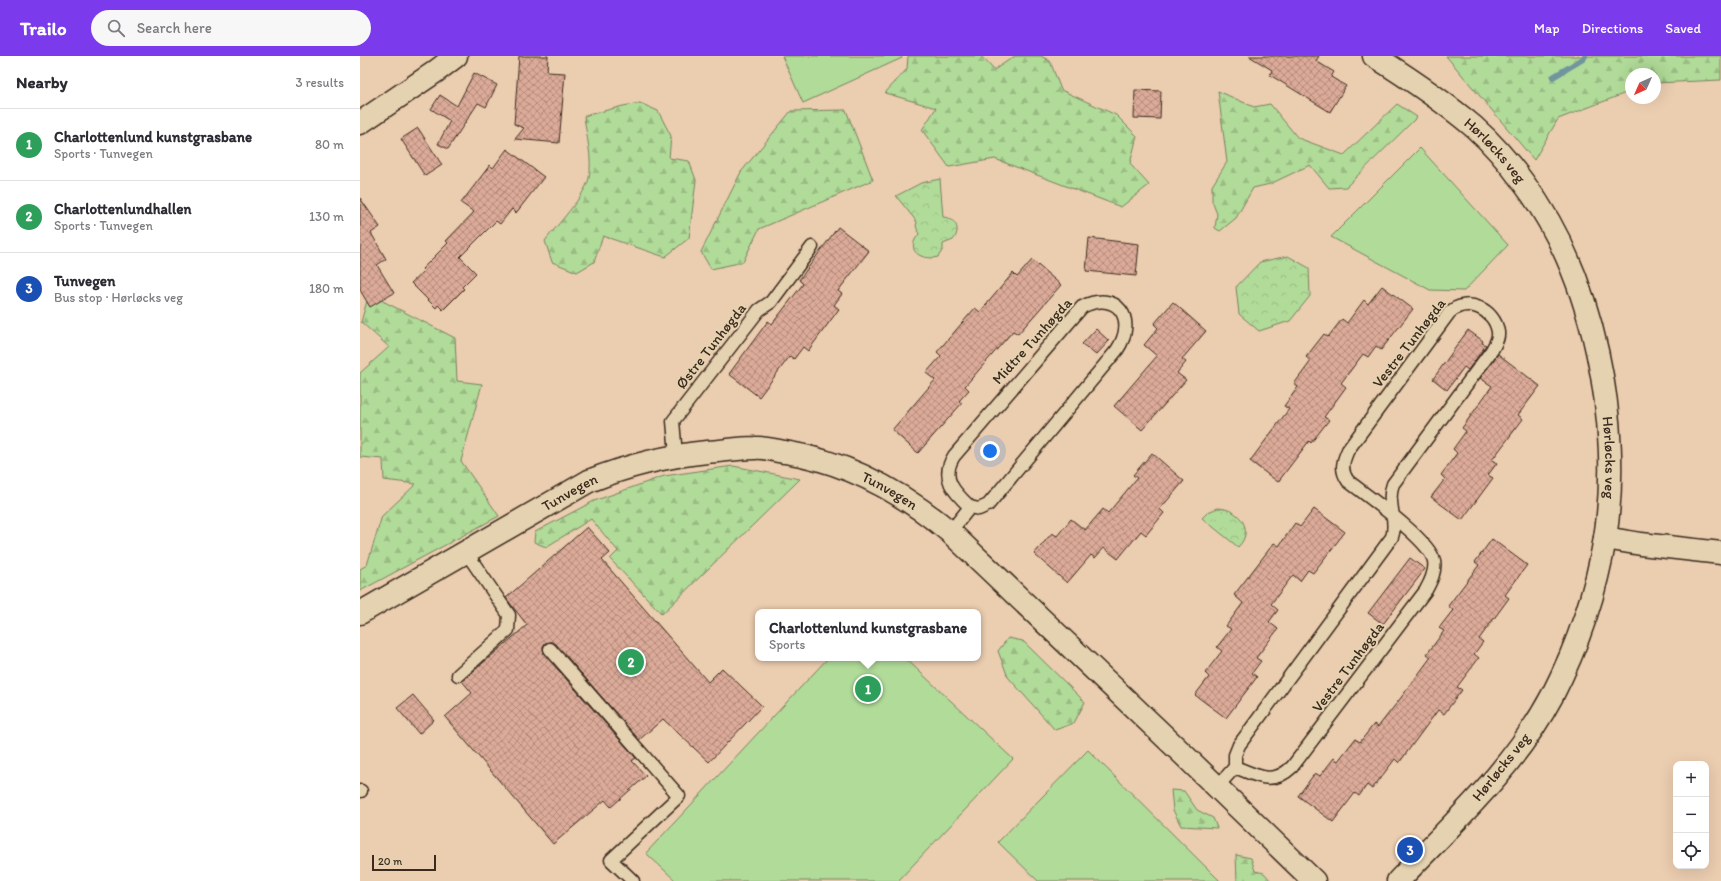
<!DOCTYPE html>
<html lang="en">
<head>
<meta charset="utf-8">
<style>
  :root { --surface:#fff; --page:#f7f7f7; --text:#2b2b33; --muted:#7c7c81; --line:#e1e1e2; --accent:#7c3aed }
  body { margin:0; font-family:Itim,sans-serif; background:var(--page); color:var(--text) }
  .controls { position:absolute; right:12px; bottom:12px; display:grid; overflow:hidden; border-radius:8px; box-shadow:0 4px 16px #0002 }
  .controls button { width:36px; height:36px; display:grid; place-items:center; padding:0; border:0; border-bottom:1px solid var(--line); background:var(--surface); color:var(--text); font:20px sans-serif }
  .compass { position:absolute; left:1265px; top:12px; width:36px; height:36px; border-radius:50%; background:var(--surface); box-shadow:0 4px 16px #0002; rotate:225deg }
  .scale { position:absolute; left:12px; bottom:10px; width:64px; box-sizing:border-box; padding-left:4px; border:2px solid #3b2a1e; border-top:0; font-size:11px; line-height:14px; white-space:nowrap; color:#3b2a1e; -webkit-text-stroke:3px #e5d2b0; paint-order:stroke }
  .you { position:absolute; left:630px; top:395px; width:14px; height:14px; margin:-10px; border:3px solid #fff; border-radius:50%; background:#1a73e8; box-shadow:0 0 0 6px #1a73e833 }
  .badge { display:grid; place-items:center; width:26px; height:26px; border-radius:50%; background:var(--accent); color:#fff; font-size:13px; font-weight:700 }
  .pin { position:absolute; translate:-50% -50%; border:2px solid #fff; box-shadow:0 1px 4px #0006 }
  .popup { position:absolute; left:395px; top:553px; width:226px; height:52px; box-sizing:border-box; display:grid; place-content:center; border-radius:8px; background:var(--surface); filter:drop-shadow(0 1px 3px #0005); font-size:13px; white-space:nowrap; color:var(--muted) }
  .popup b { font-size:15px; color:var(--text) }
  .popup::after { content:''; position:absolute; left:50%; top:100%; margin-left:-8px; border:8px solid transparent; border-top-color:var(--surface) }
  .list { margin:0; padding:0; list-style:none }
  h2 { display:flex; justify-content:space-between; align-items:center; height:52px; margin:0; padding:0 16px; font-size:17px }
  h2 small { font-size:13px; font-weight:400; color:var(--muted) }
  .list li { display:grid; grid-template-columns:26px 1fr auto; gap:12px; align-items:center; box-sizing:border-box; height:72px; padding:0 16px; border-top:1px solid var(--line) }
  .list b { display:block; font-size:15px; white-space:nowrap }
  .list p { margin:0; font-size:13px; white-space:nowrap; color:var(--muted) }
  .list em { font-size:13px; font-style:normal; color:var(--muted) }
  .icon { flex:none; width:22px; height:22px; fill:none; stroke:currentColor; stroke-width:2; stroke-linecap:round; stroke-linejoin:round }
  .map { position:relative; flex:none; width:1361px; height:825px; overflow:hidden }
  header { display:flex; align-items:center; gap:24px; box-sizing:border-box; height:56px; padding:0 20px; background:var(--accent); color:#fff }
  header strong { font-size:19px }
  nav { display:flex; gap:22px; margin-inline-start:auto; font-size:14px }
  .search { width:280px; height:36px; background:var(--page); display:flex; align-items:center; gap:10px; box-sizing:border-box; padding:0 14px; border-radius:22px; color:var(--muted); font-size:15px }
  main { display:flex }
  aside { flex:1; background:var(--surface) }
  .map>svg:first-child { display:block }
  .forest { fill:url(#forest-firs); stroke:#76825c }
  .park { fill:url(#park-crowns); stroke:#76825c }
  .pitch { fill:#b1db99; stroke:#76825c }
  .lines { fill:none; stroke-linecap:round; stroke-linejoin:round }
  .stream { stroke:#6f959d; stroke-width:6 }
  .building { fill:url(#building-cross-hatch); stroke:#3b2a1e }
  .service-casing { stroke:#3b2a1e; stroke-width:15 }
  .minor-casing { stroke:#3b2a1e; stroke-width:25 }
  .tertiary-casing { stroke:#3b2a1e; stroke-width:25 }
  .service { stroke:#e5d2b0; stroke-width:12 }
  .minor { stroke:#e5d2b0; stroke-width:22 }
  .tertiary { stroke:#e5d2b0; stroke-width:22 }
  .labels { text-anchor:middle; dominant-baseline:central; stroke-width:4; stroke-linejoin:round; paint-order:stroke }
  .street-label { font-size:15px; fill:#3b2a1e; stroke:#e5d2b0 }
</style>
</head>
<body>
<header>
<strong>Trailo</strong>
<div class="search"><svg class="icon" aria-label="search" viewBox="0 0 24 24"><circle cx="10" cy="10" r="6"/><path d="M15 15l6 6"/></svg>Search here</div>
<nav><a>Map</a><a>Directions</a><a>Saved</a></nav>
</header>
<main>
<aside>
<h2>Nearby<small>3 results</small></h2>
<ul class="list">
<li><span class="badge" style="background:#2e9e5b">1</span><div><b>Charlottenlund kunstgrasbane</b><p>Sports · Tunvegen</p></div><em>80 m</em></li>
<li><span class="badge" style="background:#2e9e5b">2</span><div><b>Charlottenlundhallen</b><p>Sports · Tunvegen</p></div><em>130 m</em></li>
<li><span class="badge" style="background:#1a4fb4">3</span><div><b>Tunvegen</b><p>Bus stop · Hørløcks veg</p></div><em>180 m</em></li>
</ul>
</aside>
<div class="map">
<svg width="1361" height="825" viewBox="0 0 1361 825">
  <defs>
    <pattern id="forest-firs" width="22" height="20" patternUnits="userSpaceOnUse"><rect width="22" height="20" fill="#b1db99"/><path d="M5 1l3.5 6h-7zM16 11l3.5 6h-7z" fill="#99bc83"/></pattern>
    <pattern id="park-crowns" width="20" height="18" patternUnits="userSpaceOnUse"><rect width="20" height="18" fill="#b1db99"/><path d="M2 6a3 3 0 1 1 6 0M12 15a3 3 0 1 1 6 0" fill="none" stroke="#99bc83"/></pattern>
    <pattern id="building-cross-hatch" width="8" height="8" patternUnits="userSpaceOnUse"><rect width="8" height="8" fill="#dbaa98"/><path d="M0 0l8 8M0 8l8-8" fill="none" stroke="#b38b7b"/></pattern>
  </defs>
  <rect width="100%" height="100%" fill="#ebcdb0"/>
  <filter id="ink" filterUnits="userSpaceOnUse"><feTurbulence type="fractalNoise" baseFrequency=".025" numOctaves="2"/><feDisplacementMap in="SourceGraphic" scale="8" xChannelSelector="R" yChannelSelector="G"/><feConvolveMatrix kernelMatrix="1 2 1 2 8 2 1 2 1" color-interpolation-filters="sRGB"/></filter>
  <g filter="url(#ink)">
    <g class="forest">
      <path d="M 548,0 L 621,0 L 634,14 L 655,0 L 681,0 L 690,5 L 701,34 L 756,59 L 777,80 L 770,108 L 789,129 L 761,151 L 635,103 L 589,111 L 562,74 L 576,52 L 525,37 L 547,13 Z"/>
      <path d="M 1086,0 L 1361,0 L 1361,24 L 1295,27 L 1295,18 L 1271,18 L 1271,35 L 1198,63 L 1174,104 Z"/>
      <path d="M 858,35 L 894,51 L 910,48 L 938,82 L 984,99 L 1037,48 L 1057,61 L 986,131 L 969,132 L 950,109 L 910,128 L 893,132 L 876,162 L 860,175 L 855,172 L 857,158 L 852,145 L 852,130 L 867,106 Z"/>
      <path d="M 280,47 L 298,55 L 311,80 L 309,102 L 329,105 L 336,124 L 329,182 L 305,201 L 243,180 L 234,206 L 217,216 L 192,206 L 185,185 C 196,170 225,140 229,122 C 233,102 226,79 224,60 L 263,50 Z"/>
      <path d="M 486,54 L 513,124 L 399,173 L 383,206 L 351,213 L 341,196 L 381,116 L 431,55 Z"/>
      <path d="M 9,238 L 95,282 L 97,325 L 122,328 L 101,405 L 139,460 L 0,535 L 0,513 L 7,509 L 22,460 L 56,428 L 24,424 L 23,403 L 0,401 L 0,317 L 29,291 L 1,266 Z"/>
      <path d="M 373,410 L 440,423 L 302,558 L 250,503 L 258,495 L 231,463 L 186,491 L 174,486 L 175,476 L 234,445 L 304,420 Z"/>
      <path d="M 648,582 L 663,585 L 725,646 L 714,667 L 695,674 L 648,621 L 638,595 Z"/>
      <path d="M 811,734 L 824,735 L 837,754 L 853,762 L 857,772 L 821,770 L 813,754 Z"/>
      <path d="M 876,799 L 891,802 L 895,815 L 904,817 L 911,825 L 877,825 Z"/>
    </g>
    <g class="park">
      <path d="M 580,123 L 583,161 C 595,162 602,173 593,184 L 583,188 L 583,193 L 578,201 C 562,205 544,195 559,178 L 556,170 L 557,166 L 536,140 L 561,127 Z"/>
      <path d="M 928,200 L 949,212 L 950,240 L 930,265 L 899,275 L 879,258 L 876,231 L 900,206 Z"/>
      <path d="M 858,452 C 880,453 895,474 878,491 L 842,462 L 848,456 Z"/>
    </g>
    <g class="pitch">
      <path d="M 422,0 L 541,0 L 542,2 L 443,47 Z"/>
      <path d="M 1060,92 L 1148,189 L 1104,235 L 1070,234 L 971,181 Z"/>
      <path d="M 468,602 L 545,602 L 653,703 L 538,825 L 316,825 L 286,797 Z"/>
      <path d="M 728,694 L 860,825 L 678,825 L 638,786 Z"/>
    </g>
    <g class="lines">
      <path class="stream" d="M 1193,21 L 1223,3 L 1225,0"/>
    </g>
    <g class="building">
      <path d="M 159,0 L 188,0 L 187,16 L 205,17 L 199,87 L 155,83 L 164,72 L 154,68 Z"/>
      <path d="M 889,0 L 959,0 L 956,5 L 974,16 L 971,21 L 986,30 L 970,56 L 910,19 L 912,14 Z"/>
      <path d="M 114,17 L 137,29 L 126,51 L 118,47 L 88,93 L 78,88 L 90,65 L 71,53 L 80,39 L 97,50 Z"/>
      <path d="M 775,34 L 801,35 L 800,63 L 774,62 Z"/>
      <path d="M 58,72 L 82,109 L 65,120 L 41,83 Z"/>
      <path d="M 147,93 L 184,121 L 156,157 L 152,153 L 140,168 L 136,165 L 100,201 L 116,217 L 102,231 L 104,233 L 83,254 L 78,249 L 76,252 L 51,227 L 64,215 L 62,213 L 88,187 L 86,185 L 114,156 L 101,147 L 130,109 L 133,112 Z"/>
      <path d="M 0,142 L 20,171 L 11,177 L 26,203 L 17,209 L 34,237 L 10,251 L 0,234 Z"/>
      <path d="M 478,171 L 509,195 L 478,235 L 482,238 L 474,249 L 479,253 L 448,295 L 443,291 L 434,303 L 430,300 L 399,341 L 369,318 L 408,265 L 412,268 L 443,228 L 439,224 Z"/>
      <path d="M 729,182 L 779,188 L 776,220 L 726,215 Z"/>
      <path d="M 672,204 L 701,229 L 658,278 L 653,275 L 605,330 L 609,334 L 599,345 L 602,347 L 558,397 L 532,374 L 575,324 L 566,317 L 581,300 L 577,296 L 615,252 L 620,256 L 653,217 L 657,221 Z"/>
      <path d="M 1022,230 L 1053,253 L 1021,294 L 1016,290 L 1008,301 L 1003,298 L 981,327 L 986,331 L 964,361 L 969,364 L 951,387 L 949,385 L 918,426 L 890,405 L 929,353 L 924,350 L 938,331 L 934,328 L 951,305 L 946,301 L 964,278 L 968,281 L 982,263 L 987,267 L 1004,244 L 1008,248 Z"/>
      <path d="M 813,246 L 846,275 L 822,303 L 826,306 L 817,317 L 826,324 L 782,374 L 754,350 L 797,300 L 784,289 L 798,272 L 794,268 Z"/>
      <path d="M 736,273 L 749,285 L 736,299 L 722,288 Z"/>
      <path d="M 1108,274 L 1123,285 L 1122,287 L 1126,289 L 1108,314 L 1104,311 L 1087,334 L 1073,323 Z"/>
      <path d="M 1138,298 L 1180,330 L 1158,359 L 1163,363 L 1132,404 L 1137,407 L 1128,419 L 1133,422 L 1102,464 L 1071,441 L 1085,423 L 1081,419 L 1097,397 L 1093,393 L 1106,375 L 1102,372 L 1132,330 L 1120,322 Z"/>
      <path d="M 792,397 L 824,425 L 800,453 L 804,457 L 786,479 L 781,475 L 758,503 L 744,492 L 735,502 L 731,499 L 707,527 L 674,498 L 692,477 L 697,480 L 711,463 L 725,474 L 743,453 L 748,457 L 777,422 L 773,419 Z"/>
      <path d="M 954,453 L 985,476 L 953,517 L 948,514 L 940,525 L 933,519 L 911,548 L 918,554 L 909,566 L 918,573 L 896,602 L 901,605 L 892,617 L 897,621 L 866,662 L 835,639 L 849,621 L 845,617 L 862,595 L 857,591 L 871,573 L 866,570 L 883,547 L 874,539 L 914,487 L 919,490 L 935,467 L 940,471 Z"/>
      <path d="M 227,471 L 250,497 L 242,504 L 348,626 L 362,612 L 402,650 L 349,706 L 303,663 L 279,684 L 196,588 L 192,586 L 185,587 L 183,591 L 184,598 L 276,702 L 272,705 L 286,720 L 251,751 L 245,744 L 193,788 L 85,661 L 112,637 L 102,625 L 167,569 L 146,542 Z"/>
      <path d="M 1132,483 L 1167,509 L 1145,539 L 1149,542 L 1119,583 L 1123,586 L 1114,598 L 1119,602 L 1097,631 L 1102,634 L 1084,658 L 1078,654 L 1039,707 L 1035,703 L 1012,733 L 1007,729 L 999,740 L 995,737 L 973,766 L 938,740 L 955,717 L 960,720 L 974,702 L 978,705 L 995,683 L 1000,686 L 1014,668 L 1018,671 L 1040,643 L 1071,601 L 1067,598 L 1084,575 L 1079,572 L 1093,554 L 1088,550 L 1119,509 L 1115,506 Z"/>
      <path d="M 1050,502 L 1065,513 L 1023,568 L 1008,557 Z"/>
      <path d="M 53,639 L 74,664 L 59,678 L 37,652 Z"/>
    </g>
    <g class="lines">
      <defs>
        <g id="service">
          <path d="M 316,399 L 313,365 L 399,254 L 411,246 L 452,191"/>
          <path d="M 590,476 L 610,451 C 594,436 580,422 594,400 L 722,251 C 757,233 778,263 757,294 L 628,449 L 619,453 L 610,451"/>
          <path d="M 190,593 L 319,740 L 251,804 L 273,825"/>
          <path d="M 98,619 L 148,574 L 149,559 L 106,496"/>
          <path d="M 857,731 L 875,711 L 875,699 L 879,689 L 1032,481 C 1038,464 1026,445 1033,428 L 1132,294 C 1135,288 1139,283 1138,276 C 1135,253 1106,240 1089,257 L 988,394 C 983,405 980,414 988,425 C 1006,439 1070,484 1074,505 C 1076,515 1071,525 1066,534 L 932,711 C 912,730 898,720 875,711"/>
          <path d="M 0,735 L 1,735"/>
        </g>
        <g id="minor">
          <path d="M 0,67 L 75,16 L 96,0"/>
          <path id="s1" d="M 0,557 L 229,425 C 267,410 306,400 347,396 C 363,395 379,392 395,392 C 405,391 416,395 425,396 C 488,406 542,436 590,476 L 826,701 L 954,825"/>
        </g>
        <g id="tertiary">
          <path id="s2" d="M 1014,0 C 1049,22 1083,45 1114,71 C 1131,86 1150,108 1163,126 C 1234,219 1263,369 1245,482 C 1236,537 1217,591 1192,640 C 1154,712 1093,767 1038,825"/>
          <path d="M 1245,482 L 1281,488 L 1361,497"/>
        </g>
      </defs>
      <use href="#service" class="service-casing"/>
      <use href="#minor" class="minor-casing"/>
      <use href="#tertiary" class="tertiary-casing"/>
      <use href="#service" class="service"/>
      <use href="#minor" class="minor"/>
      <use href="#tertiary" class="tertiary"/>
    </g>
  </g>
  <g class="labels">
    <g class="street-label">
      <text stroke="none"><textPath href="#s2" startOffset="154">Hørløcks veg</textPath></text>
      <text transform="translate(672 285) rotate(-48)">Midtre Tunhøgda</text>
      <text transform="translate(1049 287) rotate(-52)">Vestre Tunhøgda</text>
      <text transform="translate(351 290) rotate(-52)">Østre Tunhøgda</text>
      <text stroke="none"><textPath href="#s2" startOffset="490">Hørløcks veg</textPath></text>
      <text stroke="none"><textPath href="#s1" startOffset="577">Tunvegen</textPath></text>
      <text stroke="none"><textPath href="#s1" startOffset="242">Tunvegen</textPath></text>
      <text transform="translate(988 611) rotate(-53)">Vestre Tunhøgda</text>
      <text transform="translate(1141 711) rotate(-51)">Hørløcks veg</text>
    </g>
  </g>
</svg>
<div class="controls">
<button>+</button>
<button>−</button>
<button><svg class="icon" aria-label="locate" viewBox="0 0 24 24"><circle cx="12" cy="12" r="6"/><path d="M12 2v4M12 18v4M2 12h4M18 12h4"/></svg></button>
</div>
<svg class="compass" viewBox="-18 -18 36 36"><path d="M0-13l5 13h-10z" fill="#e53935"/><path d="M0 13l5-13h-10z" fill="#7c7c81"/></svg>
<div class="scale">20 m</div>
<div class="you"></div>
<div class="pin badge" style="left:508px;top:633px;background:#2e9e5b">1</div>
<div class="popup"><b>Charlottenlund kunstgrasbane</b>Sports</div>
<div class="pin badge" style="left:271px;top:606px;background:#2e9e5b">2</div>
<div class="pin badge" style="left:1050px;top:794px;background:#1a4fb4">3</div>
</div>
</main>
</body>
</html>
